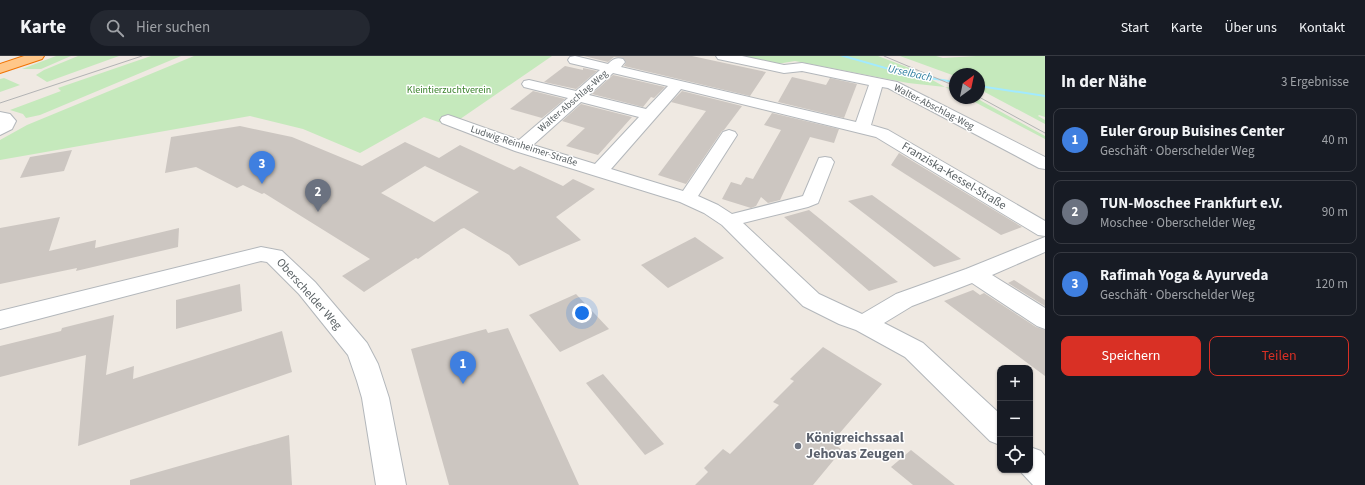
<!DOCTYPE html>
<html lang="de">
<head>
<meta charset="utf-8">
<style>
  :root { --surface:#171b24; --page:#242831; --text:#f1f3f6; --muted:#9ea1a6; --line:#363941; --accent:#d93025 }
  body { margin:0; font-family:"Source Sans 3",sans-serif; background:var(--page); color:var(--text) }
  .controls { position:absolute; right:12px; bottom:12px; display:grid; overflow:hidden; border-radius:8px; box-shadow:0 1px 3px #0004 }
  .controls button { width:36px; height:36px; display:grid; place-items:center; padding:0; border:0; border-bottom:1px solid var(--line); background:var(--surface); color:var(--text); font:20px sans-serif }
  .compass { position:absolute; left:949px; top:12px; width:36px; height:36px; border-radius:50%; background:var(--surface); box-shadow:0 1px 3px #0004; rotate:33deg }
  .you { position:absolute; left:582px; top:257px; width:14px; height:14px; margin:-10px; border:3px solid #fff; border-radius:50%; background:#1a73e8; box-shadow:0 0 0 6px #1a73e833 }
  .badge { display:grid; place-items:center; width:26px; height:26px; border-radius:50%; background:var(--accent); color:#fff; font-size:13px; font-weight:700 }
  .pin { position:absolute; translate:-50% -33px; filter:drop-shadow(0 1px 2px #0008) }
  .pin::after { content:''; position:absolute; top:21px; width:14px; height:12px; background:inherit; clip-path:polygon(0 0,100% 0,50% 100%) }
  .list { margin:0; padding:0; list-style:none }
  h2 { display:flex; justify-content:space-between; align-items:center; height:52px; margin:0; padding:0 16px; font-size:17px }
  h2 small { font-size:13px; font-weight:400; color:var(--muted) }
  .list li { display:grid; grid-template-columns:26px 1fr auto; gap:12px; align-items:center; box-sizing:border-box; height:64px; margin:0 8px 8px; padding:0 8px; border:1px solid var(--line); border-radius:8px }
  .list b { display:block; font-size:15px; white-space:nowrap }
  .list p { margin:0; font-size:13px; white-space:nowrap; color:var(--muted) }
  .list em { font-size:13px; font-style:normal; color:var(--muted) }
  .actions { display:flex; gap:8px; padding:12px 16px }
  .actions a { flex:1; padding:9px 0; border:1px solid var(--accent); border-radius:8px; text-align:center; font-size:14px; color:var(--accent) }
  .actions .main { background:var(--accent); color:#fff }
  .icon { flex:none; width:22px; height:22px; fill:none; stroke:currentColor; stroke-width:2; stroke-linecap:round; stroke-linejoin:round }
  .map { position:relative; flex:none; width:1045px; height:429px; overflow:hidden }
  header { display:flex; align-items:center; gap:24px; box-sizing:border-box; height:56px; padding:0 20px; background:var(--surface); border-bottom:1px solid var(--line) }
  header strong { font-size:19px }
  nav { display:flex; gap:22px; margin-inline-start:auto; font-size:14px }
  .search { width:280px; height:36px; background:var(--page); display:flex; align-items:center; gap:10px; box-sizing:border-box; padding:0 14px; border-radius:22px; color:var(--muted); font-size:15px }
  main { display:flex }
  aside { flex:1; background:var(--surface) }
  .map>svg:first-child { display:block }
  .green { fill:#c5e9bc }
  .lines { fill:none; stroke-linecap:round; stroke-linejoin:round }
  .stream { fill:#a2eaff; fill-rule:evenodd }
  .building { fill:#ccc6c1; fill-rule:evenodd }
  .street-casing { stroke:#b3b7bb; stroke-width:2 }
  .highway-casing { stroke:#f17200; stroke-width:2 }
  .street { fill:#fff; fill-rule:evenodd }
  .highway { fill:#ffc789; fill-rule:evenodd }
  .tram { stroke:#b2b3b4; stroke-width:1 }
  .worship-dot { fill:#6b7280; stroke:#fff; stroke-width:1.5 }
  .labels { text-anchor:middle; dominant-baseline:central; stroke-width:3; stroke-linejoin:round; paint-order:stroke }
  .far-park-label { font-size:10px; fill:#3a822b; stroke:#fff }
  .far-street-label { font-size:10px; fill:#5a6164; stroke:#fff }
  .far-water-label { font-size:11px; font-style:italic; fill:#2e7e9f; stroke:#fff }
  .street-label { font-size:12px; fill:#5a6164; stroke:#fff }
  .near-worship-label { font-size:14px; font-weight:bold; fill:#5b616d; stroke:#fff; text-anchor:start }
</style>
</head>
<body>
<header>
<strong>Karte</strong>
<div class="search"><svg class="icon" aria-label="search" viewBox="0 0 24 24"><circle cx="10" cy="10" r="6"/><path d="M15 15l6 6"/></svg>Hier suchen</div>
<nav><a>Start</a><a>Karte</a><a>Über uns</a><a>Kontakt</a></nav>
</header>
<main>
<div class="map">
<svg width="1045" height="429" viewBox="0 0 1045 429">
  <rect width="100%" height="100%" fill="#efe9e2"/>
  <g class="green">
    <path d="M 56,0 L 71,0 L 41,13 L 22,13 Z"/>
    <path d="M 78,0 L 119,0 L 47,26 L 36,19 L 44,14 Z"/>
    <path d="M 151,0 L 181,0 L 40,59 L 26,62 L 23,58 L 10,54 L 61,35 L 58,32 Z"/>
    <path d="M 194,0 L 552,0 L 450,70 L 424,61 L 360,97 L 303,73 L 250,60 L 0,104 L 0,84 L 27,69 Z"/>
    <path d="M 739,0 L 878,0 L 912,13 L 945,31 L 955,32 L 955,36 L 945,31 L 908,27 L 795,5 L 777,8 Z"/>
    <path d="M 900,0 L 936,0 L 943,2 L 976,0 L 1045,0 L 1045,61 L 1039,59 L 1038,60 L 1045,64 L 1045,68 L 979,33 L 979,31 L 982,30 L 979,29 L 979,18 L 955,18 L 955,20 Z"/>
    <path d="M 4,22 L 20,29 L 0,36 L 0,23 Z"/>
    <path d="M 967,42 L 976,42 L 1045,80 L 1045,83 Z"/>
  </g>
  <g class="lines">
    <g class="stream">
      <path d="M 840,0 L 847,0 L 910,18 L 955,25 L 955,27 L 910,20 Z"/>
      <path d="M 979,29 L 1045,39 L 1045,41 L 979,31 Z"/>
    </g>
  </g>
  <g class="building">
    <path d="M 584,0 L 692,0 L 766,16 L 750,40 L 624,10 L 626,6 L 623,2 L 614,1 L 608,6 Z"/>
    <path d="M 565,10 L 583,14 L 583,12 L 597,15 L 576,33 L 544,26 Z"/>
    <path d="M 613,19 L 665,31 L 654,42 L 651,41 L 643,51 L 592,38 Z"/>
    <path d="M 792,21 L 826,29 L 830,22 L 857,28 L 844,62 L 778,46 Z"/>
    <path d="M 533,35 L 565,43 L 542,62 L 510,53 Z"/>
    <path d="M 682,35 L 742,50 L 724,74 L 722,75 L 686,128 L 658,119 L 706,55 L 671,46 Z"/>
    <path d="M 581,48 L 632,61 L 598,99 L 566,90 L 585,72 L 562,65 Z"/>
    <path d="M 772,57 L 839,73 L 834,87 L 810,81 L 780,144 L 768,147 L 761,141 L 756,150 L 751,152 L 722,143 L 731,126 L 741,129 L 746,121 L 753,123 L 781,74 L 764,69 Z"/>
    <path d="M 240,70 L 292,81 L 362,110 L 405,86 L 439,102 L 460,89 L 514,114 L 520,110 L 563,130 L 573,123 L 595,133 L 556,161 L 581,184 L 519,210 L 509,199 L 464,172 L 461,173 L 418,203 L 416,202 L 364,236 L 342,220 L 370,203 L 264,137 L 262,138 L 243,129 L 237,132 L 196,111 L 165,117 L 171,81 ZM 428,108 L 425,110 L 479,136 L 434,166 L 381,137 Z"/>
    <path d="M 72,94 L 64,115 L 20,122 L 30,101 Z"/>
    <path d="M 899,97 L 1022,171 L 1001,179 L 891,109 Z"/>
    <path d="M 872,139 L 943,190 L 961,203 L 934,211 L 848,145 Z"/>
    <path d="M 809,154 L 898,226 L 869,235 L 784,161 Z"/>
    <path d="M 60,161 L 49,195 L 96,184 L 95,192 L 179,172 L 178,191 L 76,215 L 77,212 L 0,228 L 0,172 Z"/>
    <path d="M 695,181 L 724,202 L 668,232 L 641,209 Z"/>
    <path d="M 1014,224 L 1045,244 L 1045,250 L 1008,227 Z"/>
    <path d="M 240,228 L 242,255 L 176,273 L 176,244 Z"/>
    <path d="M 973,234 L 980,239 L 984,237 L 1036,271 L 1045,274 L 1045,320 L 944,245 Z"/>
    <path d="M 576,238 L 609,273 L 560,296 L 529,259 Z"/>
    <path d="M 114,259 L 106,319 L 134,310 L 133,323 L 282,275 L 292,316 L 78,390 L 86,299 L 0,321 L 0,290 L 61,275 L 62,272 Z"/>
    <path d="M 508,272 L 579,429 L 449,429 L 411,293 L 486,273 L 488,277 Z"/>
    <path d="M 823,291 L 882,328 L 832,386 L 842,394 L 813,429 L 695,429 L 708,416 L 704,412 L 723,393 L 730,398 L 779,349 L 773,346 L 794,325 L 790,323 Z"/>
    <path d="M 603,318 L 664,388 L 645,399 L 586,327 Z"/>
    <path d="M 289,379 L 292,429 L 130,429 L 130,424 Z"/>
    <path d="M 911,394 L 955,429 L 913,429 L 891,411 Z"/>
  </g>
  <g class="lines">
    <defs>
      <g id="street">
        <path d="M 575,0 L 608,8 C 613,3 616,1 623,3 L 625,6 L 621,11 L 856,66 L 869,29 L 802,15 L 784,17 L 718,3 L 716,0 L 742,0 L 784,9 L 802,7 L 897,26 L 1045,101 L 1045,113 L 1039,112 L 888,32 L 882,31 L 871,69 L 888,74 L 1045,165 L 1045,180 L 1038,179 L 876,81 L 681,33 L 611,113 L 683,135 L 723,76 L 729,74 L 735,76 L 737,79 L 698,140 L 718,149 L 732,158 L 803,140 L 819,102 L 825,101 L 831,102 L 834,106 L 818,147 L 808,151 L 743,167 L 819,238 L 862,258 L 896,238 L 966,213 L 1045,181 L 1045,196 L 992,219 L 1045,252 L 1045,273 L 1037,270 L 972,227 L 912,250 L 884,267 L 923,287 L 1000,358 L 1000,389 L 990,385 L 905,301 L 856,274 L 839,268 L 803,250 L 722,169 L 704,157 L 680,146 L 515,95 L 442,67 L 440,64 L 442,61 L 448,59 L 454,61 L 519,84 L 568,42 L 524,31 L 522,28 L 524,25 L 529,24 L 576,35 L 600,14 L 570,7 L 568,4 L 570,1 ZM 613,17 L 668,30 L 646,53 L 589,39 ZM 581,46 L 639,61 L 595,108 L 533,89 Z"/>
        <path d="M 0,56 L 10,58 L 16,65 L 12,73 L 0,79 Z"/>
        <path d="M 261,191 L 282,195 L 315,226 L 367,287 L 378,308 L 389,342 L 406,429 L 376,429 L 362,342 L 357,325 L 348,299 L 299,238 L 267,206 L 261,205 L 0,273 L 0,255 Z"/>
        <path d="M 1030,391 L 1041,395 L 1045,400 L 1045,429 L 1033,429 L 1019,414 L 1030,414 Z"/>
      </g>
      <path id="highway" d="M 24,0 L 44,0 L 42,3 L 0,17 L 0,8 Z"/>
    </defs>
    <use href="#street" class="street-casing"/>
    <use href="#highway" class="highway-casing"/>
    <use href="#street" class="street"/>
    <use href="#highway" class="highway"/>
    <g class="tram">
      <path d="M 884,0 L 955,30"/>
      <path d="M 979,41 L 1045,77"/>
      <path d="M 0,47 L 142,0"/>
    </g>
  </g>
  <circle class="worship-dot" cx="798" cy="390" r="4"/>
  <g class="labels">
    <g class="far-park-label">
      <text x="449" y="34">Kleintierzuchtverein</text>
    </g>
    <g class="far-street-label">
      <text transform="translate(573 45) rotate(-41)">Walter-Abschlag-Weg</text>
      <text transform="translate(934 51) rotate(27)">Walter-Abschlag-Weg</text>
      <text transform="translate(524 90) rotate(18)">Ludwig-Reinheimer-Straße</text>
    </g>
    <g class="far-water-label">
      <text transform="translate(910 17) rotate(12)">Urselbach</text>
    </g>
    <g class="street-label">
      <text transform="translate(954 120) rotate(31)">Franziska-Kessel-Straße</text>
      <text transform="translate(309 238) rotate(48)">Oberschelder Weg</text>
    </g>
    <g class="near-worship-label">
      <text x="806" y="382">Königreichssaal<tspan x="806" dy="16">Jehovas Zeugen</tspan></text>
    </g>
  </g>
</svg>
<div class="controls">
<button>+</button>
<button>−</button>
<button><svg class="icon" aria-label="locate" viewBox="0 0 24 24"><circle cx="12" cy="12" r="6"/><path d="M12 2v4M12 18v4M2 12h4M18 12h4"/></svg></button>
</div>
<svg class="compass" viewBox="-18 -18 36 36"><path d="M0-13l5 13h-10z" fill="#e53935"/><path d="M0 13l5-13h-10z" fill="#9ea1a6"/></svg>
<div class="you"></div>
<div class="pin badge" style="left:463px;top:328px;background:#3f7fe0">1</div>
<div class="pin badge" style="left:318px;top:156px;background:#6b7280">2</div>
<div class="pin badge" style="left:262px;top:128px;background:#3f7fe0">3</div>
</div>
<aside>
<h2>In der Nähe<small>3 Ergebnisse</small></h2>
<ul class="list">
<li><span class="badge" style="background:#3f7fe0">1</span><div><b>Euler Group Buisines Center</b><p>Geschäft · Oberschelder Weg</p></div><em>40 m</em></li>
<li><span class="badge" style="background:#6b7280">2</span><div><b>TUN-Moschee Frankfurt e.V.</b><p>Moschee · Oberschelder Weg</p></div><em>90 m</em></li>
<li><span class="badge" style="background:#3f7fe0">3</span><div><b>Rafimah Yoga &amp; Ayurveda</b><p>Geschäft · Oberschelder Weg</p></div><em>120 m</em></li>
</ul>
<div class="actions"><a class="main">Speichern</a><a>Teilen</a></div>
</aside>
</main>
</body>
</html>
